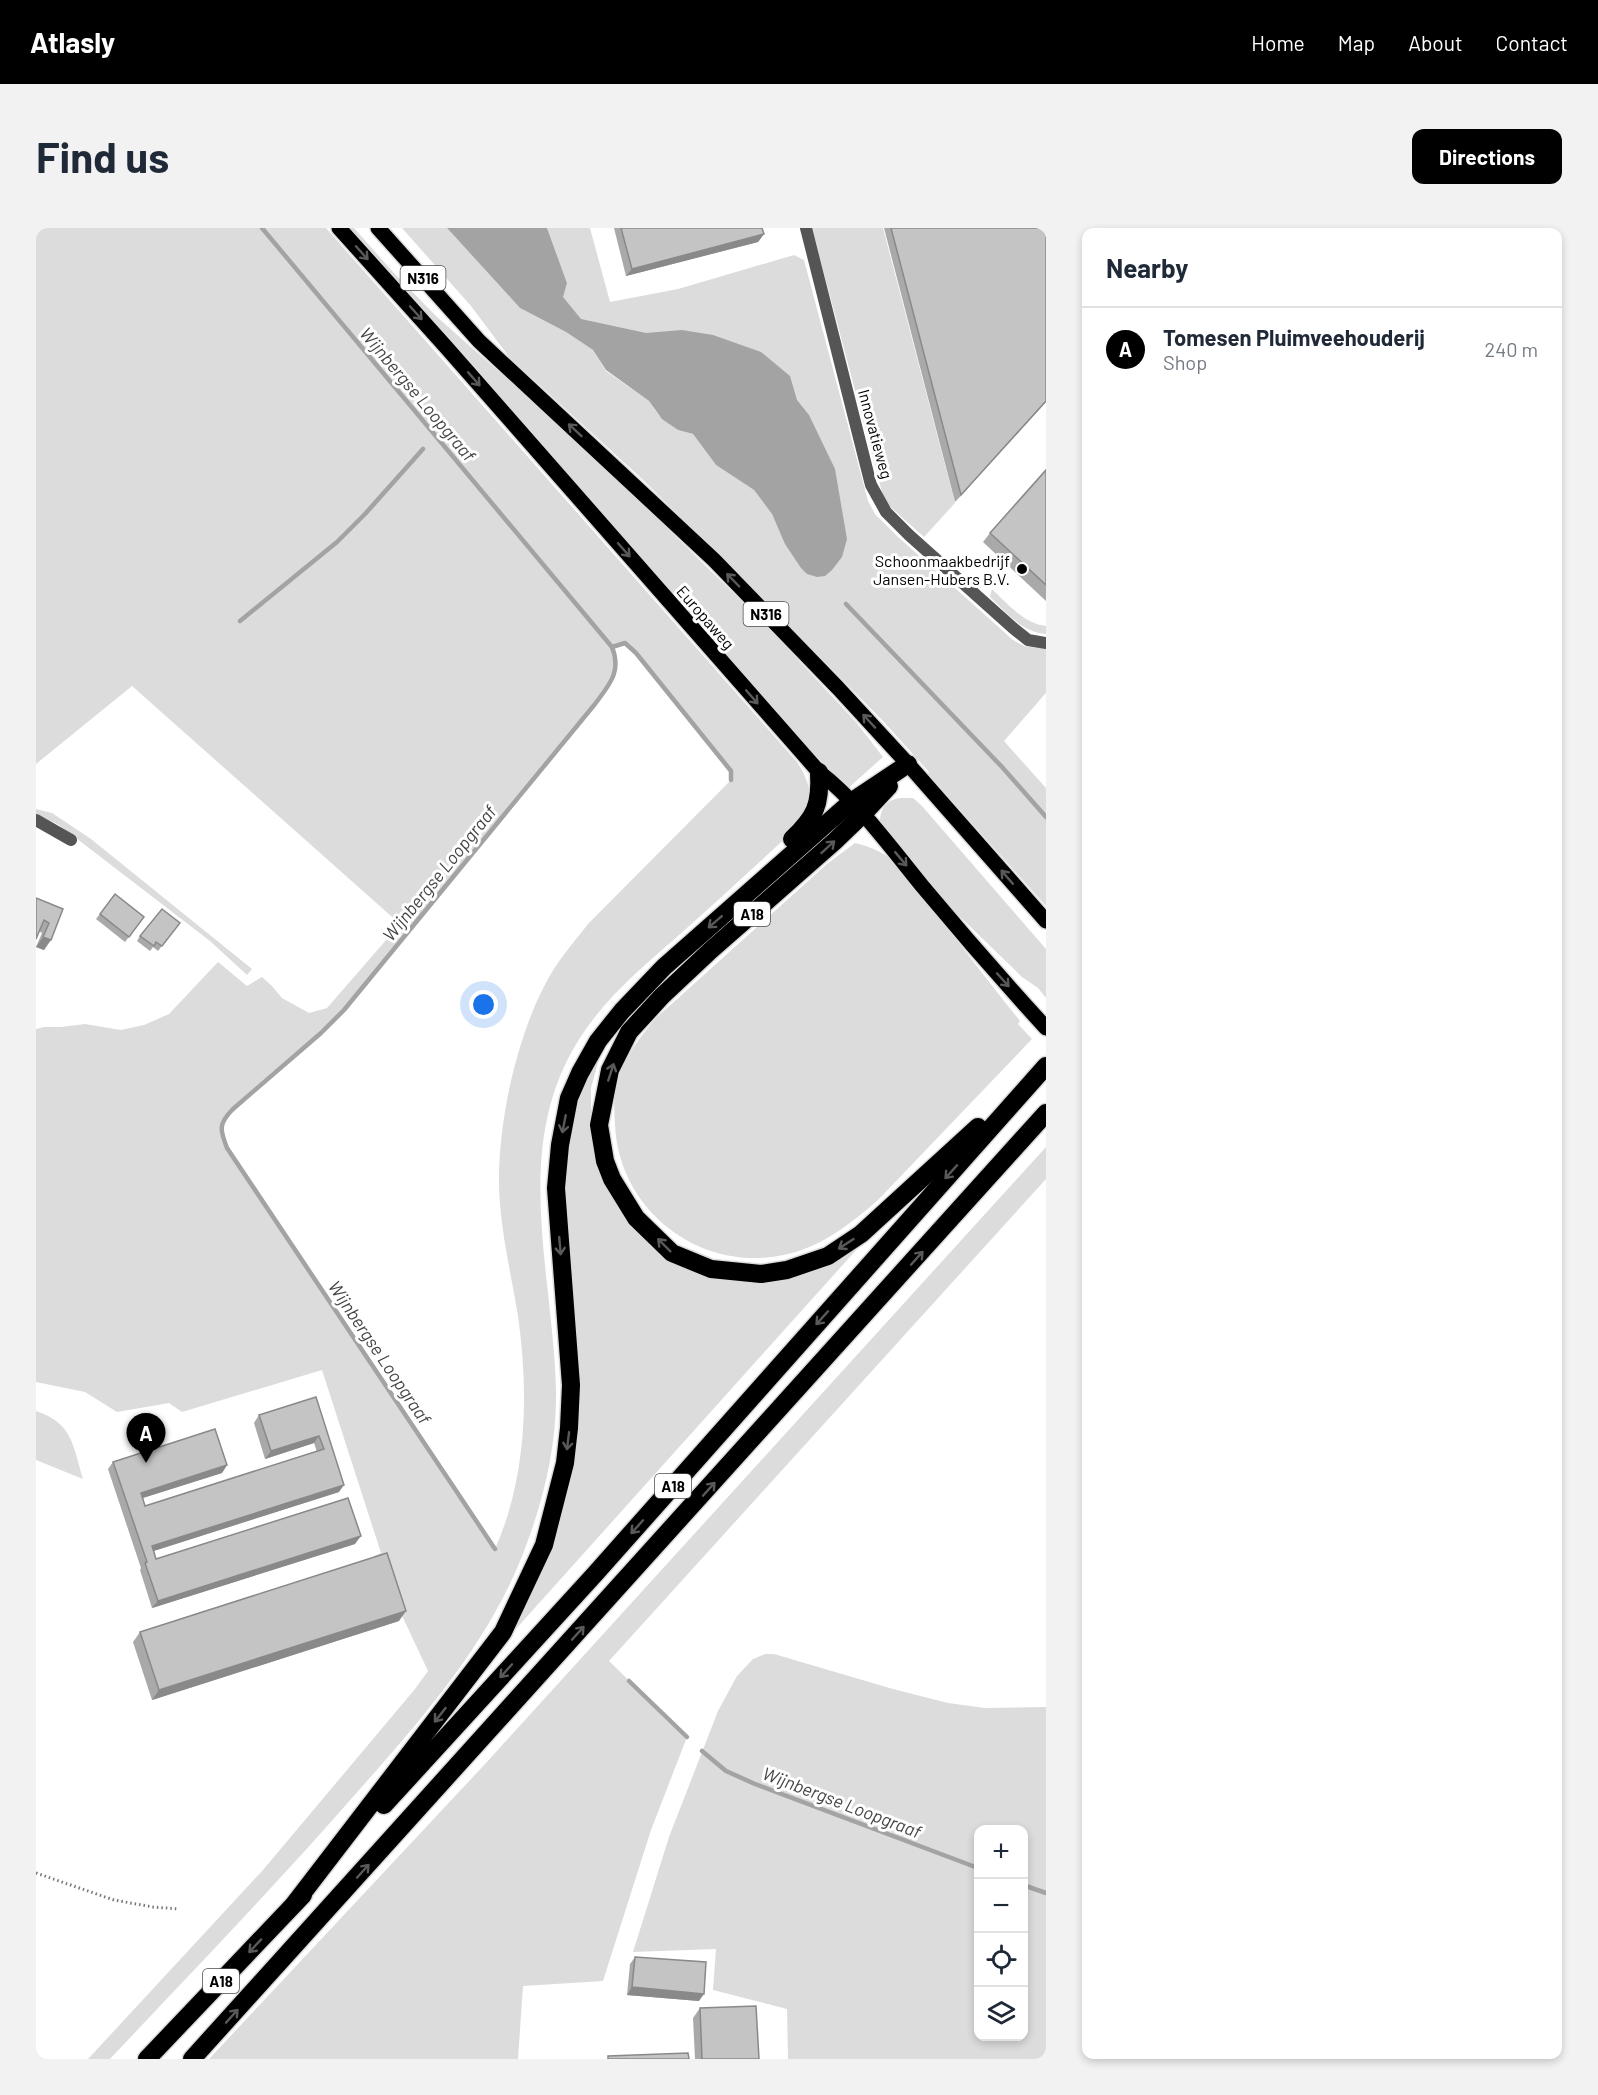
<!DOCTYPE html>
<html lang="en">
<head>
<meta charset="utf-8">
<style>
  :root { --surface:#fff; --page:#f2f2f3; --text:#1f2937; --muted:#747a83; --line:#e0e1e3; --accent:#000 }
  body { margin:0; font-family:Barlow,sans-serif; background:var(--page); color:var(--text) }
  .controls { position:absolute; right:18px; bottom:18px; display:grid; overflow:hidden; border-radius:12px; box-shadow:0 3px 9px #0003 }
  .controls button { width:54px; height:54px; display:grid; place-items:center; padding:0; border:0; border-bottom:2px solid var(--line); background:var(--surface); color:var(--text); font:30px sans-serif }
  .you { position:absolute; left:448px; top:777px; width:21px; height:21px; margin:-15px; border:4px solid #fff; border-radius:50%; background:#1a73e8; box-shadow:0 0 0 9px #1a73e833 }
  .badge { display:grid; place-items:center; width:39px; height:39px; border-radius:50%; background:var(--accent); color:#fff; font-size:20px; font-weight:700 }
  .pin { position:absolute; translate:-50% -50px; filter:drop-shadow(0 2px 3px #0008) }
  .pin::after { content:''; position:absolute; top:32px; width:21px; height:18px; background:inherit; clip-path:polygon(0 0,100% 0,50% 100%) }
  .list { margin:0; padding:0; list-style:none }
  h2 { display:flex; justify-content:space-between; align-items:center; height:78px; margin:0; padding:0 24px; font-size:26px }
  h2 small { font-size:20px; font-weight:400; color:var(--muted) }
  .list li { display:grid; grid-template-columns:39px 1fr auto; gap:18px; align-items:center; box-sizing:border-box; height:84px; padding:0 24px; border-top:2px solid var(--line) }
  .list b { display:block; font-size:22px; white-space:nowrap }
  .list p { margin:0; font-size:20px; white-space:nowrap; color:var(--muted) }
  .list em { font-size:20px; font-style:normal; color:var(--muted) }
  .icon { flex:none; width:33px; height:33px; fill:none; stroke:currentColor; stroke-width:2; stroke-linecap:round; stroke-linejoin:round }
  .map { position:relative; flex:none; width:1010px; height:1831px; overflow:hidden; border-radius:12px }
  header { display:flex; align-items:center; gap:36px; box-sizing:border-box; height:84px; padding:0 30px; background:var(--accent); color:#fff }
  header strong { font-size:28px }
  nav { display:flex; gap:33px; margin-inline-start:auto; font-size:21px }
  .intro { display:flex; align-items:center; justify-content:space-between; box-sizing:border-box; height:144px; padding:0 36px }
  h1 { margin:0; font-size:42px }
  .button { padding:15px 27px; border-radius:12px; background:var(--accent); color:#fff; font-size:21px; font-weight:700 }
  main { display:flex; gap:36px; padding:0 36px }
  aside { flex:1; background:var(--surface); border-radius:12px; box-shadow:0 3px 9px #0003 }
  .map>svg:first-child { display:block }
  .green { fill:#dcdcdc; fill-rule:evenodd }
  .water { fill:#a3a3a3 }
  .lines { fill:none; stroke-linecap:round; stroke-linejoin:round }
  .stream { stroke:#a3a3a3; stroke-width:4.5 }
  .primary-casing { stroke:#dbdbdb; stroke-width:18 }
  .motorway-casing { stroke:#dbdbdb; stroke-width:21 }
  .path { stroke:#777; stroke-width:3; stroke-dasharray:1.5 3; stroke-linecap:butt }
  .minor { stroke:#555; stroke-width:12 }
  .primary { stroke:#000; stroke-width:15 }
  .motorway { stroke:#000; stroke-width:18 }
  .wall { fill:#a9a9a9 }
  .shaded-wall { fill:#898989 }
  .building { fill:#c4c4c4; stroke:#898989; stroke-width:1.5 }
  .oneway { stroke:#595959 }
  .poi-dot { fill:#000; stroke:#fff; stroke-width:2 }
  .labels { text-anchor:middle; dominant-baseline:central; stroke-width:6; stroke-linejoin:round; paint-order:stroke }
  .shield { fill:#fff; stroke:#4c4c4c; stroke-width:1.5 }
  .shield-label { font-size:15px; font-weight:bold; fill:#000 }
  .street-label { font-size:16px; fill:#000; stroke:#fff }
  .poi-label { font-size:16px; fill:#000; stroke:#fff; text-anchor:end }
  .water-label { font-size:18px; font-style:italic; fill:#444; stroke:#fff }
</style>
</head>
<body>
<header>
<strong>Atlasly</strong>
<nav><a>Home</a><a>Map</a><a>About</a><a>Contact</a></nav>
</header>
<div class="intro"><h1>Find us</h1><a class="button">Directions</a></div>
<main>
<div class="map">
<svg width="1010" height="1831" viewBox="0 0 1010 1831">
  <rect width="100%" height="100%" fill="#fff"/>
  <g class="green">
    <path d="M 0,0 L 290,0 L 761,534 C 782,568 775,576 753,607 C 717,640 680,674 643,707 C 610,736 575,765 550,801 C 472,911 517,1040 520,1162 C 521,1214 509,1267 491,1315 C 456,1413 384,1493 316,1570 C 238,1659 155,1745 74,1831 L 52,1831 L 227,1642 L 379,1461 L 392,1443 L 338,1328 L 345,1325 L 286,1142 L 146,1184 L 133,1175 L 81,1184 L 49,1164 L 0,1154 L 0,801 L 8,799 L 25,799 L 49,796 L 85,802 L 108,797 L 133,786 L 182,734 L 211,758 L 226,749 L 236,758 L 246,770 L 273,785 L 291,780 L 364,696 L 96,458 L 0,536 ZM 589,416 L 600,425 L 695,543 L 695,552 L 552,696 C 538,714 522,732 512,751 C 479,810 458,909 464,976 C 467,1014 476,1051 482,1088 C 493,1165 491,1249 459,1321 L 267,1037 L 191,920 C 184,902 182,896 197,881 L 290,801 L 308,782 L 559,476 C 573,457 586,444 576,419 Z"/>
    <path d="M 314,0 L 318,0 L 357,44 L 401,89 L 548,219 L 724,391 L 820,494 L 847,529 L 810,562 L 514,228 L 435,134 Z"/>
    <path d="M 366,0 L 411,0 L 484,80 L 530,104 L 557,122 L 570,143 L 613,173 L 622,186 L 642,202 L 657,206 L 680,237 L 718,262 L 736,286 L 749,315 L 789,348 L 601,117 L 509,80 L 531,55 L 511,0 L 554,0 L 574,74 L 642,61 L 758,27 L 768,32 L 832,273 L 839,286 L 861,308 L 977,412 L 988,418 L 1010,421 L 1010,465 L 968,513 L 1010,560 L 1010,678 L 892,546 L 893,544 L 848,494 L 725,369 L 605,250 L 474,130 L 435,78 Z"/>
    <path d="M 776,0 L 847,0 L 919,275 L 888,309 L 851,276 L 847,268 Z"/>
    <path d="M 956,361 C 972,376 987,395 1010,398 L 1010,406 C 986,405 970,384 954,369 Z"/>
    <path d="M 864,570 L 877,570 L 886,578 L 1010,721 L 1010,770 L 1002,760 L 986,749 L 914,679 L 844,598 C 843,583 849,572 864,570 Z"/>
    <path d="M 0,581 L 16,585 L 55,611 L 216,741 L 211,747 L 174,713 L 23,597 L 0,586 Z"/>
    <path d="M 819,615 C 836,619 849,625 862,637 L 968,773 L 984,793 L 982,796 L 996,811 L 841,973 C 815,995 789,1016 756,1025 C 669,1049 583,985 579,897 C 578,882 577,865 582,851 C 590,827 604,809 620,790 L 791,636 Z"/>
    <path d="M 566,820 L 555,860 L 555,895 L 574,964 L 584,982 L 598,1000 L 697,1052 L 830,1011 L 460,1423 L 531,1251 L 527,946 L 538,876 Z"/>
    <path d="M 1010,919 L 1010,951 L 573,1433 L 651,1509 L 615,1602 L 567,1753 L 487,1758 L 482,1831 L 173,1831 L 450,1535 Z"/>
    <path d="M 0,1183 C 37,1195 37,1218 47,1251 L 0,1232 Z"/>
    <path d="M 729,1426 L 738,1426 L 857,1461 L 912,1475 L 949,1480 L 1010,1479 L 1010,1831 L 752,1831 L 751,1781 L 677,1762 L 680,1721 L 597,1724 L 633,1609 L 682,1483 L 701,1448 L 717,1431 ZM 942,1602 L 987,1602 L 987,1808 L 942,1808 Z"/>
  </g>
  <path class="water" d="M 411,0 L 511,0 L 531,55 L 527,69 L 545,91 L 610,105 L 646,102 L 677,107 L 725,124 L 754,148 L 761,172 L 773,187 L 799,241 L 811,311 L 806,329 L 796,342 L 789,348 L 781,349 L 771,346 L 765,340 L 749,316 L 736,286 L 718,262 L 680,237 L 657,206 L 642,202 L 626,191 L 613,173 L 570,142 L 557,122 L 530,104 L 484,80 Z"/>
  <g class="lines">
    <g class="stream">
      <path d="M 226,0 L 576,419 C 586,444 573,457 559,476 L 308,782 L 285,805 L 197,881 C 182,896 184,902 191,920 L 459,1321"/>
      <path d="M 810,376 L 966,539 L 1010,589"/>
      <path d="M 204,393 L 301,314 L 329,286 L 387,221"/>
      <path d="M 576,419 L 589,415 L 600,425 L 695,543 L 695,552"/>
      <path d="M 593,1453 L 651,1509"/>
      <path d="M 666,1523 L 690,1543 L 719,1556 L 942,1640"/>
      <path d="M 987,1657 L 1010,1665"/>
    </g>
    <defs>
      <g id="primary">
        <path d="M 303,0 L 410,119 L 783,544 C 821,573 856,621 887,659 C 927,707 968,754 1010,800"/>
        <path d="M 342,0 L 443,113 L 678,332 L 802,460 L 872,536 L 1010,693"/>
      </g>
      <g id="motorway">
        <path d="M 853,558 L 826,587 L 799,613 L 675,722 L 626,768 L 593,804 L 574,842 L 563,897 L 569,933 L 576,951 L 600,990 L 636,1025 L 675,1041 L 725,1046 L 751,1042 L 792,1028 L 825,1006 L 942,899"/>
        <path d="M 756,611 C 779,589 785,577 783,544"/>
        <path d="M 348,1577 L 559,1346 L 1010,838"/>
        <path d="M 259,1675 L 467,1404 L 508,1317 L 529,1235 L 533,1200 L 535,1157 L 520,960 L 524,917 L 533,870 L 544,845 L 562,813 L 586,783 L 628,739 L 815,574 L 872,536"/>
        <path d="M 111,1831 L 267,1667"/>
        <path d="M 156,1831 L 1010,885"/>
      </g>
    </defs>
    <use href="#primary" class="primary-casing"/>
    <use href="#motorway" class="motorway-casing"/>
    <path class="path" d="M 0,1645 L 78,1672 L 117,1679 L 143,1681"/>
    <g class="minor">
      <path d="M 770,0 L 835,257 L 850,284 L 873,307 L 977,400 L 992,412 L 1010,415"/>
      <path d="M 0,592 L 35,612"/>
    </g>
    <use href="#primary" class="primary"/>
    <use href="#motorway" class="motorway"/>
  </g>
  <g class="wall">
    <path d="M 578,0 L 726,0 L 728,6 L 722,14 L 590,48 Z"/>
    <path d="M 848,0 L 1010,0 L 1010,174 L 919,274 Z"/>
    <path d="M 1010,242 L 1010,373 L 947,314 L 954,305 Z"/>
    <path d="M 79,666 L 108,689 L 89,714 L 60,691 Z"/>
    <path d="M 0,670 L 27,681 L 8,722 L 0,719 L 6,705 L 3,703 Z"/>
    <path d="M 144,695 L 122,723 L 117,719 L 114,723 L 101,713 L 104,708 Z"/>
    <path d="M 280,1169 L 303,1264 L 118,1323 L 120,1331 L 319,1316 L 116,1380 L 104,1342 L 105,1340 L 72,1241 L 77,1234 L 191,1237 L 186,1245 L 107,1270 L 109,1278 L 281,1224 L 278,1215 L 229,1231 L 218,1195 L 223,1187 Z"/>
    <path d="M 363,1393 L 116,1472 L 97,1414 L 104,1404 Z"/>
    <path d="M 599,1729 L 663,1773 L 591,1767 L 594,1736 Z"/>
    <path d="M 664,1780 L 723,1831 L 659,1831 L 657,1790 Z"/>
  </g>
  <g class="shaded-wall">
    <path d="M 728,6 L 722,14 L 590,48 L 596,41 Z"/>
    <path d="M 1010,173 L 1010,174 L 919,274 L 925,267 Z"/>
    <path d="M 7,709 L 15,712 L 8,722 L 0,719 Z"/>
    <path d="M 283,1208 L 278,1215 L 229,1231 L 235,1223 Z"/>
    <path d="M 191,1237 L 186,1245 L 100,1272 L 105,1265 Z"/>
    <path d="M 308,1257 L 303,1264 L 111,1325 L 116,1318 Z"/>
    <path d="M 325,1308 L 319,1316 L 116,1380 L 122,1373 Z"/>
    <path d="M 370,1383 L 363,1393 L 116,1472 L 123,1462 Z"/>
    <path d="M 596,1759 L 668,1766 L 663,1773 L 591,1767 Z"/>
  </g>
  <g class="building">
    <path d="M 585,0 L 726,0 L 728,6 L 596,41 Z"/>
    <path d="M 855,0 L 1010,0 L 1010,173 L 925,267 Z"/>
    <path d="M 1010,242 L 1010,357 L 954,305 Z"/>
    <path d="M 79,666 L 108,689 L 93,709 L 64,686 Z"/>
    <path d="M 0,670 L 27,681 L 15,712 L 7,709 L 13,695 L 8,692 L 0,711 Z"/>
    <path d="M 126,681 L 144,695 L 126,718 L 120,714 L 118,718 L 104,708 Z"/>
    <path d="M 280,1169 L 308,1257 L 116,1318 L 120,1331 L 312,1270 L 325,1308 L 122,1373 L 109,1335 L 111,1334 L 77,1234 L 179,1201 L 191,1237 L 105,1265 L 109,1278 L 288,1221 L 283,1208 L 235,1223 L 223,1187 Z"/>
    <path d="M 351,1325 L 370,1383 L 123,1462 L 104,1404 Z"/>
    <path d="M 599,1729 L 670,1734 L 668,1766 L 596,1759 Z"/>
    <path d="M 720,1778 L 723,1831 L 666,1831 L 664,1780 Z"/>
    <path d="M 652,1825 L 653,1831 L 572,1831 L 572,1828 Z"/>
  </g>
  <defs><path id="oneway-shaft" d="M-6 0H5M1.5-3L5.5 0L1.5 3" fill="none" stroke-width="1.6" stroke-linecap="round" stroke-linejoin="round" transform="scale(1.5)"/></defs>
  <g class="oneway">
    <use href="#oneway-shaft" transform="translate(326 25) rotate(48)"/>
    <use href="#oneway-shaft" transform="translate(380 85) rotate(48)"/>
    <use href="#oneway-shaft" transform="translate(438 151) rotate(49)"/>
    <use href="#oneway-shaft" transform="translate(539 202) rotate(-137)"/>
    <use href="#oneway-shaft" transform="translate(588 322) rotate(49)"/>
    <use href="#oneway-shaft" transform="translate(697 352) rotate(-134)"/>
    <use href="#oneway-shaft" transform="translate(716 469) rotate(49)"/>
    <use href="#oneway-shaft" transform="translate(833 493) rotate(-133)"/>
    <use href="#oneway-shaft" transform="translate(792 619) rotate(-42)"/>
    <use href="#oneway-shaft" transform="translate(865 631) rotate(50)"/>
    <use href="#oneway-shaft" transform="translate(971 649) rotate(-131)"/>
    <use href="#oneway-shaft" transform="translate(679 694) rotate(139)"/>
    <use href="#oneway-shaft" transform="translate(967 752) rotate(48)"/>
    <use href="#oneway-shaft" transform="translate(575 844) rotate(-72)"/>
    <use href="#oneway-shaft" transform="translate(528 896) rotate(101)"/>
    <use href="#oneway-shaft" transform="translate(915 944) rotate(132)"/>
    <use href="#oneway-shaft" transform="translate(810 1016) rotate(147)"/>
    <use href="#oneway-shaft" transform="translate(628 1017) rotate(-135)"/>
    <use href="#oneway-shaft" transform="translate(524 1018) rotate(85)"/>
    <use href="#oneway-shaft" transform="translate(881 1030) rotate(-48)"/>
    <use href="#oneway-shaft" transform="translate(786 1090) rotate(132)"/>
    <use href="#oneway-shaft" transform="translate(532 1213) rotate(97)"/>
    <use href="#oneway-shaft" transform="translate(673 1261) rotate(-48)"/>
    <use href="#oneway-shaft" transform="translate(601 1299) rotate(132)"/>
    <use href="#oneway-shaft" transform="translate(542 1405) rotate(-48)"/>
    <use href="#oneway-shaft" transform="translate(470 1443) rotate(132)"/>
    <use href="#oneway-shaft" transform="translate(404 1487) rotate(128)"/>
    <use href="#oneway-shaft" transform="translate(327 1643) rotate(-48)"/>
    <use href="#oneway-shaft" transform="translate(219 1718) rotate(133)"/>
    <use href="#oneway-shaft" transform="translate(196 1788) rotate(-48)"/>
  </g>
  <circle class="poi-dot" cx="986" cy="341" r="6"/>
  <g class="labels">
    <g class="shield">
      <rect x="364.5" y="38" width="45" height="24" rx="4.5"/>
      <rect x="707.5" y="374" width="45" height="24" rx="4.5"/>
      <rect x="698" y="674" width="36" height="24" rx="4.5"/>
      <rect x="619" y="1246" width="36" height="24" rx="4.5"/>
      <rect x="167" y="1741" width="36" height="24" rx="4.5"/>
    </g>
    <g class="shield-label">
      <text x="387" y="50">N316</text>
      <text x="730" y="386">N316</text>
      <text x="716" y="686">A18</text>
      <text x="637" y="1258">A18</text>
      <text x="185" y="1753">A18</text>
    </g>
    <g class="street-label">
      <text transform="translate(840 206) rotate(75)">Innovatieweg</text>
      <text transform="translate(670 389) rotate(49)">Europaweg</text>
    </g>
    <g class="poi-label">
      <text x="974" y="332">Schoonmaakbedrijf<tspan x="974" dy="18">Jansen-Hubers B.V.</tspan></text>
    </g>
    <g class="water-label">
      <text transform="translate(382 166) rotate(50)">Wijnbergse Loopgraaf</text>
      <text transform="translate(403 645) rotate(-51)">Wijnbergse Loopgraaf</text>
      <text transform="translate(344 1124) rotate(56)">Wijnbergse Loopgraaf</text>
      <text transform="translate(806 1574) rotate(21)">Wijnbergse Loopgraaf</text>
    </g>
  </g>
</svg>
<div class="controls">
<button>+</button>
<button>−</button>
<button><svg class="icon" aria-label="locate" viewBox="0 0 24 24"><circle cx="12" cy="12" r="6"/><path d="M12 2v4M12 18v4M2 12h4M18 12h4"/></svg></button>
<button><svg class="icon" aria-label="layers" viewBox="0 0 24 24"><path d="M12 4l9 5-9 5-9-5zM3 14l9 5 9-5"/></svg></button>
</div>
<div class="you"></div>
<div class="pin badge" style="left:110px;top:1235px">A</div>
</div>
<aside>
<h2>Nearby<small></small></h2>
<ul class="list">
<li><span class="badge">A</span><div><b>Tomesen Pluimveehouderij</b><p>Shop</p></div><em>240 m</em></li>
</ul>
</aside>
</main>
</body>
</html>
